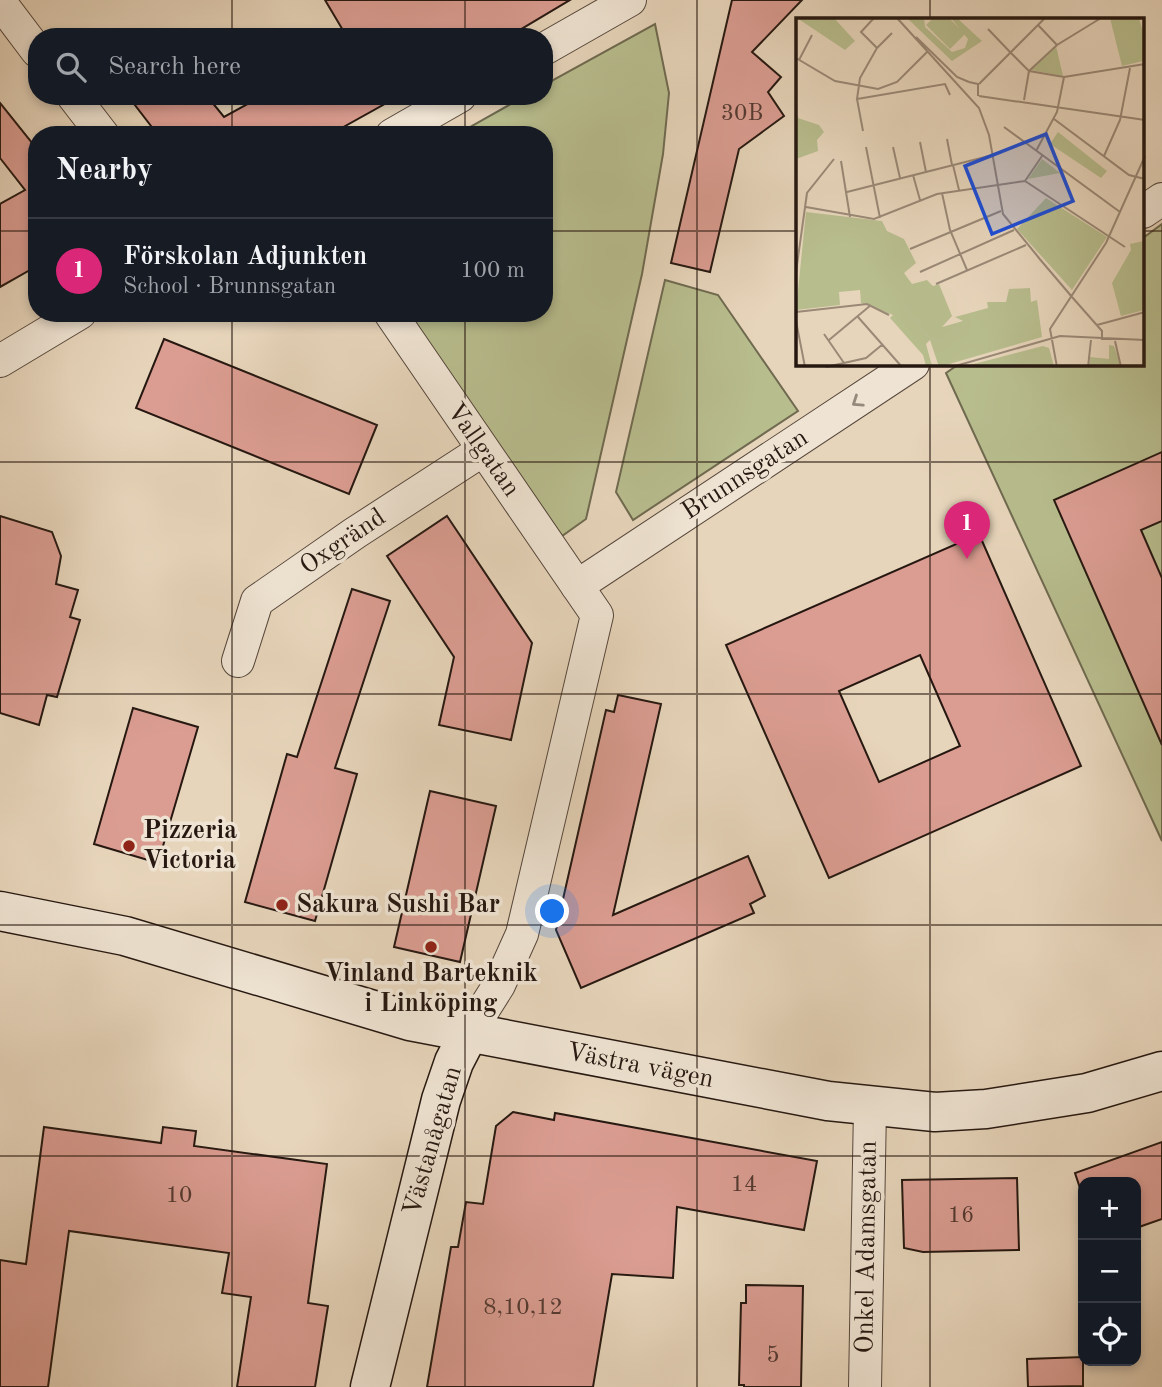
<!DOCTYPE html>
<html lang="en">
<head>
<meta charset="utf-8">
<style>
  :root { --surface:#171b24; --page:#20242c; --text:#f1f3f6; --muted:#9ea1a6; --line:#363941; --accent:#db2777 }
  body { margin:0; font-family:"Old Standard TT",serif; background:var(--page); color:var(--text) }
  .controls { position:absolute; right:21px; bottom:21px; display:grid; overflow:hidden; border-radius:14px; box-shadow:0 4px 10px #0003 }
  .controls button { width:63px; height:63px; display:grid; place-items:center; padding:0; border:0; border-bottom:2px solid var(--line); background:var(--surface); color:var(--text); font:35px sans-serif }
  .you { position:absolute; left:553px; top:912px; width:24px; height:24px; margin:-18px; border:5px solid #fff; border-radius:50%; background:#1a73e8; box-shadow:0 0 0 10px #1a73e833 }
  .badge { display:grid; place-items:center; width:46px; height:46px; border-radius:50%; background:var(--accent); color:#fff; font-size:23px; font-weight:700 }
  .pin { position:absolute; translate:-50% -58px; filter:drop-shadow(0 2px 4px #0008) }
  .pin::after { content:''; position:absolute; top:37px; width:24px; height:21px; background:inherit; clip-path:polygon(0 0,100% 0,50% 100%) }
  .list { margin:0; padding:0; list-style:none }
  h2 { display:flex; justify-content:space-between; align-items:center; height:91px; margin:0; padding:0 28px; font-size:30px }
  h2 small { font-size:23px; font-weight:400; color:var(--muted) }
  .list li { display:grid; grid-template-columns:46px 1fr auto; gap:21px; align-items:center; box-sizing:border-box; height:105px; padding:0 28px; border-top:2px solid var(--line) }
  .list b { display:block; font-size:26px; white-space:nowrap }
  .list p { margin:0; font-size:23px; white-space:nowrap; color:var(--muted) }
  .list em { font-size:23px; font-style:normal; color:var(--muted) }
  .icon { flex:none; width:38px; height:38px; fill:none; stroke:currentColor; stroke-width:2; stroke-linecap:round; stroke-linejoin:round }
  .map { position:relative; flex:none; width:1162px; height:1387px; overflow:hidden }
  .search { position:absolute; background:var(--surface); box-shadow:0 4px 10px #0003; left:28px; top:28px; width:525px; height:77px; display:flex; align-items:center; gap:18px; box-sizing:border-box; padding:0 24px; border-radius:28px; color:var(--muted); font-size:26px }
  .panel { position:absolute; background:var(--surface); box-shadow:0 4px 10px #0003; left:28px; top:126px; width:525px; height:196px; border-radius:28px }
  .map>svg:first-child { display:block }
  .green { fill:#b8bd8e; stroke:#6f6a50; stroke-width:2 }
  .building { fill:#db9d92; stroke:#261811; stroke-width:2; fill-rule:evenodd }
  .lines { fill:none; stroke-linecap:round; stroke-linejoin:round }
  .street-casing { stroke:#56473c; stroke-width:34 }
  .secondary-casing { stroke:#261811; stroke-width:41 }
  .street { stroke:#efe4d3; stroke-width:32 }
  .secondary { stroke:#efe4d3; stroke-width:38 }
  .oneway { stroke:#95887c }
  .grid { fill:none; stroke:#261811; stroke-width:2; stroke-opacity:0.55 }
  .poi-dot { fill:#8f2418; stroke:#efe4d3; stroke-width:2.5 }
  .labels { text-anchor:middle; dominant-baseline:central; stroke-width:7; stroke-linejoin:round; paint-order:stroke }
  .number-label { font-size:23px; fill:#533931 }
  .street-label { font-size:26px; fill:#261811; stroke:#efe4d3 }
  .poi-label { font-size:26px; font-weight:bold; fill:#261811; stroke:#efe4d3; text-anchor:start }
  .inset-road { fill:none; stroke:#9a8977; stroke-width:2 }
  .view { fill:#1d4ed8; fill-opacity:0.15; stroke:#1d4ed8; stroke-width:3.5 }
  .inset-edge { fill:none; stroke:#261811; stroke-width:3.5 }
</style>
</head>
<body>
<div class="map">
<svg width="1162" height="1387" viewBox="0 0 1162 1387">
  <rect width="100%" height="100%" fill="#e7d5bb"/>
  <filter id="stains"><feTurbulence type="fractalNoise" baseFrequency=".00286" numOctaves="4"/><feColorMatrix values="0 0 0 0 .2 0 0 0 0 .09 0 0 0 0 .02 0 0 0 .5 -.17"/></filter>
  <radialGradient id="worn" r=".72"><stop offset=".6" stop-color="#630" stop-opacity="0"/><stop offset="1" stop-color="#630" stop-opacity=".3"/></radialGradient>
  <g class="green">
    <path d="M 655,24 L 669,93 L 663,154 L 642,274 L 586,519 L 562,536 L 408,313 L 544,313 L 544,135 L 456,135 L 525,96 L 544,96 L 544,85 Z"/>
    <path d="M 1162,224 L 1162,841 L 946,373 L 959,364 L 1143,364 L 1143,238 Z"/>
    <path d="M 665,280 L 718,295 L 798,411 L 633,520 L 616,492 Z"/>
  </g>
  <g class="building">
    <path d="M 325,0 L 570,0 L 508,37 L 347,37 Z"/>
    <path d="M 732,0 L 802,0 L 752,52 L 781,77 L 768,92 L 784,116 L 739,149 L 710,272 L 671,263 Z"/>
    <path d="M 128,96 L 207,96 L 224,117 L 262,96 L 399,96 L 329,135 L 158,135 Z"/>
    <path d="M 0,103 L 37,149 L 37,266 L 0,287 L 0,204 L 25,190 L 0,158 Z"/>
    <path d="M 164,339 L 377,425 L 349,494 L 136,408 Z"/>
    <path d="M 1162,452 L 1162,521 L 1141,530 L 1162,578 L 1162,745 L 1054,500 Z"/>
    <path d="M 0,516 L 52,532 L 61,556 L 56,584 L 78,590 L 70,617 L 80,620 L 57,697 L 47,695 L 39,725 L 0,713 Z"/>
    <path d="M 447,516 L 532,643 L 511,740 L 439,725 L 454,657 L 387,556 Z"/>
    <path d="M 979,534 L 1081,766 L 829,878 L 726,645 ZM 920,655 L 960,746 L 879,782 L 839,691 Z"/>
    <path d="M 352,589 L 390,601 L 335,768 L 357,774 L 315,921 L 245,902 L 287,754 L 297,757 Z"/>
    <path d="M 618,695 L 661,704 L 613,915 L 748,856 L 765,896 L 750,904 L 754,913 L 581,988 L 556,930 L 606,710 L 614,712 Z"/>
    <path d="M 133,708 L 198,727 L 158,863 L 94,844 Z"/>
    <path d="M 430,791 L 496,806 L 460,962 L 394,947 Z"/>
    <path d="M 513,1112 L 554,1120 L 555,1113 L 817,1161 L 804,1230 L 677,1207 L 673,1278 L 612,1274 L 593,1387 L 427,1387 L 451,1247 L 458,1247 L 466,1202 L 483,1204 L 496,1126 Z"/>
    <path d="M 44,1127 L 161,1143 L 163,1127 L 196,1131 L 194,1146 L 327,1164 L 308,1303 L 328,1306 L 315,1387 L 237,1387 L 251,1297 L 222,1293 L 229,1253 L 69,1231 L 48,1387 L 0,1387 L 0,1260 L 26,1264 Z"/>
    <path d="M 1162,1142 L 1162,1219 L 1136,1228 L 1136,1182 L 1083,1182 L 1083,1197 L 1075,1173 Z"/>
    <path d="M 1017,1178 L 1019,1250 L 923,1252 L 904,1248 L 902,1180 Z"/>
    <path d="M 746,1285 L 803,1286 L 801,1387 L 744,1387 L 744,1385 L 739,1385 L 741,1303 L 746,1303 Z"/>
    <path d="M 1083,1357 L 1083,1386 L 1028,1387 L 1027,1359 Z"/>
  </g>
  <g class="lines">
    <defs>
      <g id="street">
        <path d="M 0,2 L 37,51"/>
        <path d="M 544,49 L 630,0"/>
        <path d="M 73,96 L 103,135"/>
        <path d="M 392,135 L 460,96"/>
        <path d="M 1143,212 L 1162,199"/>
        <path d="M 390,313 L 597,615 L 522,934 L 499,985 L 470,1031"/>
        <path d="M 0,361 L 80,313"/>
        <path d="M 577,586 L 913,364"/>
        <path d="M 238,661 L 257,601 L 355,533 L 483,450"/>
        <path d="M 865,1387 L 870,1107"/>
      </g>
      <g id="secondary">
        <path d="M 0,911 L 125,936 L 410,1021 L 828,1101 L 935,1112 L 986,1109 L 1087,1093 L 1162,1071"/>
        <path d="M 370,1387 L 441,1100 L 454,1062 L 470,1031"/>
      </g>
    </defs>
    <use href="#street" class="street-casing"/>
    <use href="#secondary" class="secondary-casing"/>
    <use href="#street" class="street"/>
    <use href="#secondary" class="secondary"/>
  </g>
  <defs><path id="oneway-chevron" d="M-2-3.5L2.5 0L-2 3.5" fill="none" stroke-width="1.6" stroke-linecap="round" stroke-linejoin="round" transform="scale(1.75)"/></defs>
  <use class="oneway" href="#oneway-chevron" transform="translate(857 402) rotate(146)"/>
  <path class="grid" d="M 232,0 L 232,37M 465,0 L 465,37M 697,0 L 697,1387M 930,0 L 930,19M 232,96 L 232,135M 465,96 L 465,135M 0,231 L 37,231M 544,231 L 798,231M 1143,231 L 1162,231M 232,313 L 232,1387M 465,313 L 465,1387M 930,364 L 930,1387M 0,462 L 1162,462M 0,694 L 1162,694M 0,925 L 1162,925M 0,1156 L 1162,1156"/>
  <g class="poi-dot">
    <circle cx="129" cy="846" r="7"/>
    <circle cx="282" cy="905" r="7"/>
    <circle cx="431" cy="947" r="7"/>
  </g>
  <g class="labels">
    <g class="number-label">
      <text x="742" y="113">30B</text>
      <text x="744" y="1184">14</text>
      <text x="179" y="1195">10</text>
      <text x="961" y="1215">16</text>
      <text x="523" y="1307">8,10,12</text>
      <text x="773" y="1355">5</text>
    </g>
    <g class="street-label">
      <text transform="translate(483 450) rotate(55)">Vallgatan</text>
      <text transform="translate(745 475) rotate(-33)">Brunnsgatan</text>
      <text transform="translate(343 542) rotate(-34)">Oxgränd</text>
      <text transform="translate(640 1066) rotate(11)">Västra vägen</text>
      <text transform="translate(433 1141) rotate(-74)">Västanågatan</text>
      <text transform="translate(867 1247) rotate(-89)">Onkel Adamsgatan</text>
    </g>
    <g class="poi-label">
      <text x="143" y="831">Pizzeria<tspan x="143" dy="30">Victoria</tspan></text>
      <text x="296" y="905">Sakura Sushi Bar</text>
      <text x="431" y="974" text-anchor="middle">Vinland Barteknik<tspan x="431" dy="30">i Linköping</tspan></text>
    </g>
  </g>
  <g transform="translate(796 18)">
    <rect width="348" height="348" fill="#e7d5bb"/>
    <path d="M 1,0 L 38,0 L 59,23 L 49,32 ZM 111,0 L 128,0 L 129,9 L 156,34 L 169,30 L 172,21 L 155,0 L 161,0 L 186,23 L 156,43 ZM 137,0 L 153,0 L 169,16 L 154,31 L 130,7 ZM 314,0 L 343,0 L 348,17 L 347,43 L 326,48 ZM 260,28 L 267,58 L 235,52 ZM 0,94 L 2,100 L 23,107 L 28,114 L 21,122 L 22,133 L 0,141 ZM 262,114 L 311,153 L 305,160 L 254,126 ZM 246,141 L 264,155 L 232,161 ZM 250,180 L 311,219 L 276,272 L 221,211 ZM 10,194 L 86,203 L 91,213 L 108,221 L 120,245 L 108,255 L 116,266 L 131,262 L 137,268 L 143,266 L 156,298 L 146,309 L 167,303 L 159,299 L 192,290 L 191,284 L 210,284 L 213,271 L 234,270 L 235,284 L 241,282 L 246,319 L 143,349 L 134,322 L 130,326 L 136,348 L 130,348 L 127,337 L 94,300 L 97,297 L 65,285 L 64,272 L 43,274 L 44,287 L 0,292 ZM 348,223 L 348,292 L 325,298 L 316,265 L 335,232 L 334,226 ZM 313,327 L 318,328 L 325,348 L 293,349 L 294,339 L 313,341 ZM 247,328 L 253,330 L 258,348 L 170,348 Z" fill="#b8bd8e"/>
    <path class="inset-road" d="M 78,0 L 65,14 L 81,30 L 64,60 L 61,81 L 149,66 L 154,77M 101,0 L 183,90 L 193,117 L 207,196 L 243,240M 242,7 L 261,27M 192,11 L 214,34M 120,19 L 161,59 L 173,64M 81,30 L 96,15M 214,34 L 233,53 L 228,82M 0,40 L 39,63 L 82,71 L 101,64 L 131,34M 3,42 L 16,17M 233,53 L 268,59 L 349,46M 233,53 L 261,27 L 305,0M 173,64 L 182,66 L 182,78M 183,66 L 249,0M 183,78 L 349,102M 61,81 L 67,113M 258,101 L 333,157 L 349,161M 208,109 L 324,194M 151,121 L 156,147M 124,124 L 130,154M 70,129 L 84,200M 97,129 L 104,160M 240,133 L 261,94 L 268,59M 308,138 L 324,102 L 334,50M 45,143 L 54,199M 157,147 L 163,172M 117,157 L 124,182M 229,163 L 329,229M 229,163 L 246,138M 51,174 L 197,137M 146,175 L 154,212 L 171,252M 10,189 L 78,201 L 141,176 L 229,163M 114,231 L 205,193M 242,239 L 276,279M 0,254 L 11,175 L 38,141M 124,254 L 218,212M 140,266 L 230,227M 276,279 L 306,313 L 306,322M 0,294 L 71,286 L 93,297M 62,299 L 106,349M 0,303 L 9,349M 301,307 L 349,294M 28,316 L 48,345M 33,322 L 75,287M 319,323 L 325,349M 30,349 L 70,340 L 87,326M 156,349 L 264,318 L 349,322M 261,349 L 254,311 L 310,225 L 349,138M 292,349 L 295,322"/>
    <path class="view" d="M 250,116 L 277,183 L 196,216 L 169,148 Z"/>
    <rect width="348" height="348" class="inset-edge"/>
  </g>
  <rect width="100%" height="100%" filter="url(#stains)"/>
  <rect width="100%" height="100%" fill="url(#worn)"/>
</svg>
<div class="controls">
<button>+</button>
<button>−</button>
<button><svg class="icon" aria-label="locate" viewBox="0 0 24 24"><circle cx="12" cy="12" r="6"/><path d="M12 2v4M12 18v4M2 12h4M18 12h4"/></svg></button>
</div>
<div class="you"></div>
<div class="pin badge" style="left:967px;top:559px">1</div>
<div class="search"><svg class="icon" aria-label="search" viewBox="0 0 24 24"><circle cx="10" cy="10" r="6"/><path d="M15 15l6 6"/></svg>Search here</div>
<section class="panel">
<h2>Nearby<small></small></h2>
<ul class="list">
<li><span class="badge">1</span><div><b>Förskolan Adjunkten</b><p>School · Brunnsgatan</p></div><em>100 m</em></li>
</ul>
</section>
</div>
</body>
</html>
